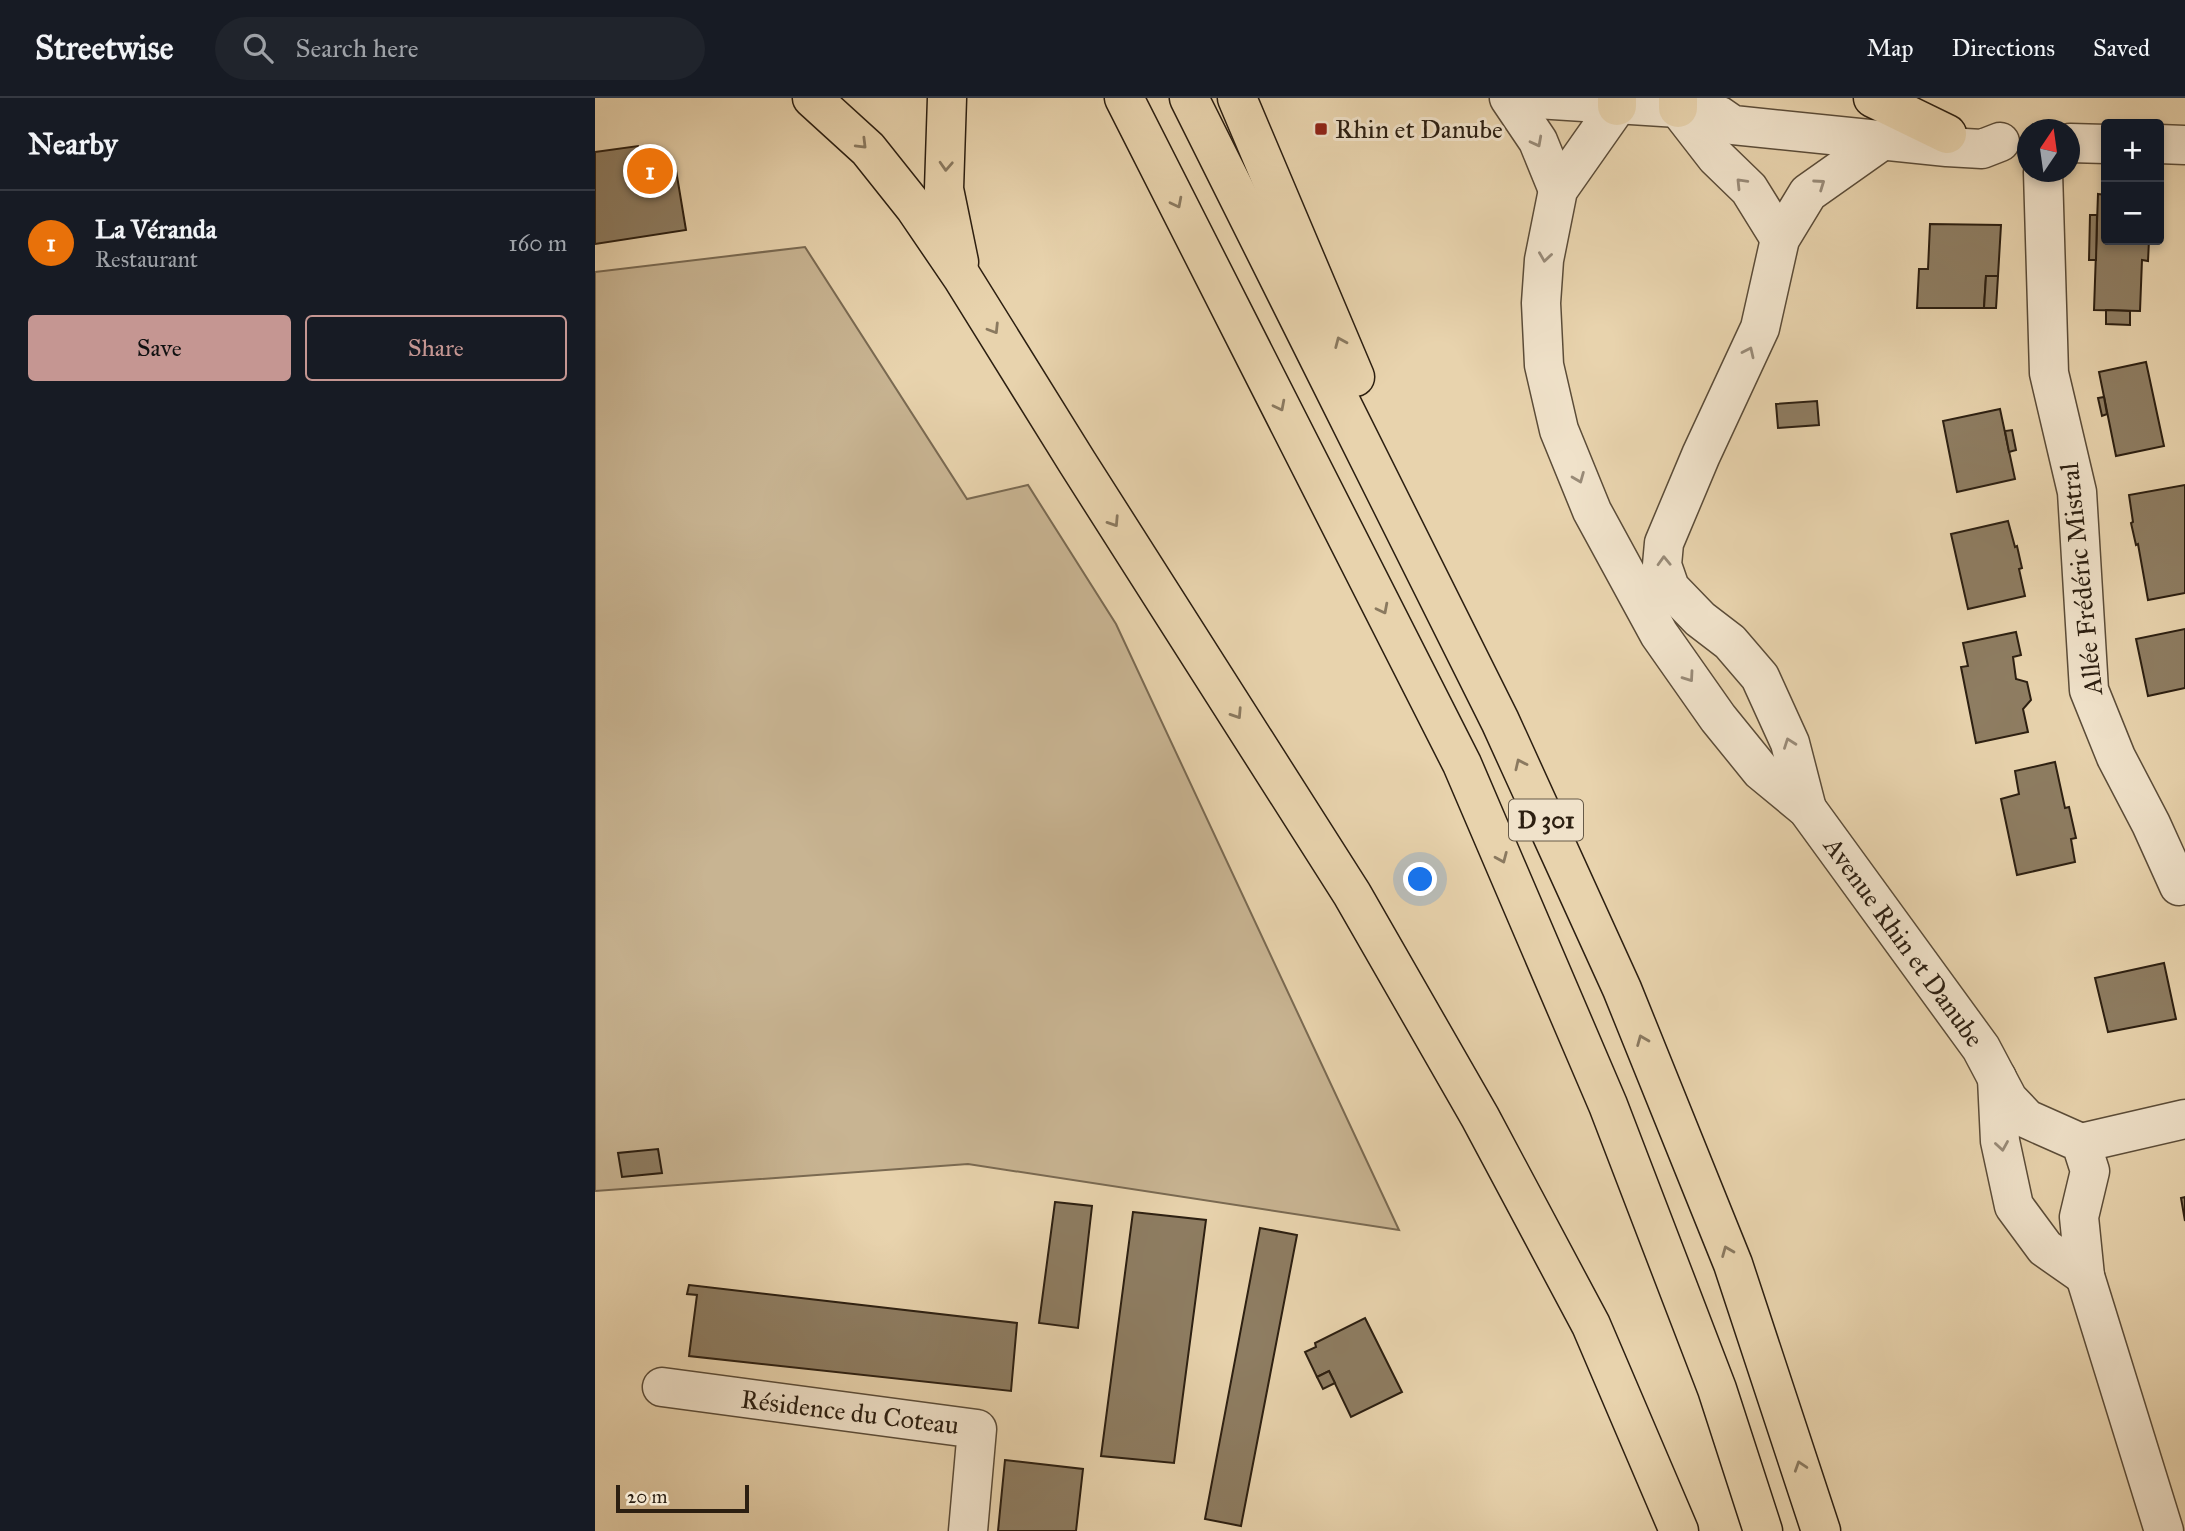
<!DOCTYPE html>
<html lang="en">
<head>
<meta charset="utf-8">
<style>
  :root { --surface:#171b24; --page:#20242c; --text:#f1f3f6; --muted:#9ea1a6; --line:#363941; --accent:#c59692 }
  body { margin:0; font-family:"IM FELL Great Primer",serif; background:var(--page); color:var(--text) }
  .controls { position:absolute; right:21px; top:21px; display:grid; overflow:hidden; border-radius:7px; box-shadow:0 4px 10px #0003 }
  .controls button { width:63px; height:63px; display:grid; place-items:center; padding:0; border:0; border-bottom:2px solid var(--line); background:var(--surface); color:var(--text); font:35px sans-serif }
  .compass { position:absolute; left:1422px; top:21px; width:63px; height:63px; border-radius:50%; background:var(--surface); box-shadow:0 4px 10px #0003; rotate:13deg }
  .scale { position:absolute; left:21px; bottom:18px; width:133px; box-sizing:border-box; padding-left:7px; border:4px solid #2c1f11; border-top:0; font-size:19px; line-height:24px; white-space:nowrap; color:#2c1f11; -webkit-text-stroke:5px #f0e2ca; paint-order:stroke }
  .you { position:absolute; left:826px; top:782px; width:24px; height:24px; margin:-18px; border:5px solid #fff; border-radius:50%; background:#1a73e8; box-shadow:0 0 0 10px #1a73e833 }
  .badge { display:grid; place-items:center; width:46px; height:46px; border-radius:50%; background:var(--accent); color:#fff; font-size:23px; font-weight:700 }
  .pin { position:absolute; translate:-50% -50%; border:4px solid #fff; box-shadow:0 2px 7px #0006 }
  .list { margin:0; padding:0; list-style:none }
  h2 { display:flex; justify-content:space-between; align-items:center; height:91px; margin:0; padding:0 28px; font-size:30px }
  h2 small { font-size:23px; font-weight:400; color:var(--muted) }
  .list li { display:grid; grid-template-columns:46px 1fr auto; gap:21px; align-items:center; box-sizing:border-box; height:105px; padding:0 28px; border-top:2px solid var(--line) }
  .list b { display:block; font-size:26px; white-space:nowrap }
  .list p { margin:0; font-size:23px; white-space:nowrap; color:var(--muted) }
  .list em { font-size:23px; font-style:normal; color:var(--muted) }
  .actions { display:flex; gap:14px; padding:21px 28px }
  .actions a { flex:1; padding:16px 0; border:2px solid var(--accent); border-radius:7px; text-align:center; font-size:24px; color:var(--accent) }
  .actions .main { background:var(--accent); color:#111 }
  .icon { flex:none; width:38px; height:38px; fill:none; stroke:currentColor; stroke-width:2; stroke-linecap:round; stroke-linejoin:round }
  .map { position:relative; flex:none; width:1590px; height:1433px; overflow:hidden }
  header { display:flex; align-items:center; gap:42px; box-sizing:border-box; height:98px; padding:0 35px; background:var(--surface); border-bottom:2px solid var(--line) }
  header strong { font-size:33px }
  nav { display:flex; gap:38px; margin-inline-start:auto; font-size:24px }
  .search { width:490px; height:63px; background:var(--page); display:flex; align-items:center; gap:18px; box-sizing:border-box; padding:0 24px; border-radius:38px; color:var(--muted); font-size:26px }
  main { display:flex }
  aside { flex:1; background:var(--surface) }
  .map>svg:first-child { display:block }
  .green { fill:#c8b492; stroke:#7a6a52; stroke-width:2 }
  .building { fill:#8e7d62; stroke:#2c1f11; stroke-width:2 }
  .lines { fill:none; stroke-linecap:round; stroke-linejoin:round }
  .minor-casing { stroke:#5b4c38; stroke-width:41 }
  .highway-casing { stroke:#2c1f11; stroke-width:41 }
  .minor { stroke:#f0e2ca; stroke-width:38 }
  .highway { stroke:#e8d3ad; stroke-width:38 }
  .oneway { stroke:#988a77 }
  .oneway2 { stroke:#8a795f }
  .poi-dot { fill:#8f2418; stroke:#f0e2ca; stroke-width:2.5 }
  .labels { text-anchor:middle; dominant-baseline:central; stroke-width:6; stroke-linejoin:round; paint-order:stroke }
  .shield { fill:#f0e2ca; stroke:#675a48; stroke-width:2 }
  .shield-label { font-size:24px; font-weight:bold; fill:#2c1f11 }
  .poi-label { font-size:26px; fill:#2c1f11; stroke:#f0e2ca; text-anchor:start }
  .street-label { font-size:26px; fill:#2c1f11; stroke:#f0e2ca }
</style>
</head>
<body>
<header>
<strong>Streetwise</strong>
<div class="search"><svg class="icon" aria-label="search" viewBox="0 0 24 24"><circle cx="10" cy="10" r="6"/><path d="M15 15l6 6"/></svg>Search here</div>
<nav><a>Map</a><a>Directions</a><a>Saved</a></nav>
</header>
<main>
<aside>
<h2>Nearby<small></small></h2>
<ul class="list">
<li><span class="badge" style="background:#e8710a">1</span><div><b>La Véranda</b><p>Restaurant</p></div><em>160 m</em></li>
</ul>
<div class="actions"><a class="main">Save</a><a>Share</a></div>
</aside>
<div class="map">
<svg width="1590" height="1433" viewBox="0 0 1590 1433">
  <rect width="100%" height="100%" fill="#e8d3ad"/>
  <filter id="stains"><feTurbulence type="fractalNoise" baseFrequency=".00286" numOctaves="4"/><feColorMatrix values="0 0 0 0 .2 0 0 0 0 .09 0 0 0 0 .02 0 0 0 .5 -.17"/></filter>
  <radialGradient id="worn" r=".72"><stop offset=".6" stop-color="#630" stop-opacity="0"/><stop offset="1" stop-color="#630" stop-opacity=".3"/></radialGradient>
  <path class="green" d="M 210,149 L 372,401 L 433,387 L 521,526 L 804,1132 L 373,1066 L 0,1093 L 0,174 Z"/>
  <g class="building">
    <path d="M 43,48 L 47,72 L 81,72 L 91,132 L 0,146 L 0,54 Z"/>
    <path d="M 1503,96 L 1511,97 L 1511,142 L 1554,142 L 1553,163 L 1547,162 L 1545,213 L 1499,212 Z"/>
    <path d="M 1495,117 L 1502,117 L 1501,162 L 1494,162 Z"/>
    <path d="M 1335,126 L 1406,127 L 1403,178 L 1391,178 L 1389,210 L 1322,210 L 1324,171 L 1333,171 Z"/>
    <path d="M 1391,178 L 1403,178 L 1401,210 L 1389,210 Z"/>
    <path d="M 1511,212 L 1535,213 L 1535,227 L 1511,226 Z"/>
    <path d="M 1551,264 L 1569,348 L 1521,358 L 1504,274 Z"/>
    <path d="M 1509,299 L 1512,316 L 1507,318 L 1503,300 Z"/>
    <path d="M 1222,303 L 1224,327 L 1183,330 L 1181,306 Z"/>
    <path d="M 1405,311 L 1420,381 L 1362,394 L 1348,323 Z"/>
    <path d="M 1417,332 L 1421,352 L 1414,354 L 1410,333 Z"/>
    <path d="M 1590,387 L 1590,495 L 1553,502 L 1543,446 L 1541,447 L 1536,425 L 1538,424 L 1534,397 Z"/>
    <path d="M 1413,423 L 1420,449 L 1422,448 L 1427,470 L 1424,471 L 1430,498 L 1373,511 L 1356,436 Z"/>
    <path d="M 1590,531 L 1590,590 L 1553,598 L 1541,541 Z"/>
    <path d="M 1421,534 L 1426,557 L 1418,559 L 1421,581 L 1432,584 L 1436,602 L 1428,611 L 1433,634 L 1381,645 L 1366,569 L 1373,568 L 1368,545 Z"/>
    <path d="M 1460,664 L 1470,710 L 1474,709 L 1481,740 L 1476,741 L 1480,764 L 1422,777 L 1406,701 L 1424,696 L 1420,673 Z"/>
    <path d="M 1569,865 L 1581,921 L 1513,934 L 1500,880 Z"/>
    <path d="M 63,1051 L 67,1075 L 27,1079 L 23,1055 Z"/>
    <path d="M 1590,1099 L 1590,1123 L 1586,1100 Z"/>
    <path d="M 460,1104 L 497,1108 L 483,1230 L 444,1225 Z"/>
    <path d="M 538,1114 L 611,1122 L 579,1365 L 506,1358 Z"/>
    <path d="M 665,1130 L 702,1137 L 646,1428 L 610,1421 Z"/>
    <path d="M 94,1187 L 422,1225 L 416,1293 L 94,1258 L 102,1197 L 92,1196 Z"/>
    <path d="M 770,1220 L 807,1294 L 756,1319 L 734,1273 L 722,1279 L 710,1254 L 721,1249 L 720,1245 Z"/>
    <path d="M 734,1273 L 740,1285 L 728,1291 L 722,1279 Z"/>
    <path d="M 410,1362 L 488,1371 L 481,1433 L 403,1433 Z"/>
  </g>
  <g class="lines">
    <defs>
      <g id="minor">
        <path d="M 914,0 L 943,43 L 963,92"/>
        <path d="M 924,0 L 1083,10 L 1125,18 L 1138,27 L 1352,49 L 1387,51 L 1405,44"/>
        <path d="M 1022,8 L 963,92 L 949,162 L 946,205 L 949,267 L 964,332 L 997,413 L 1064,536 L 1123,620 L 1166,673 L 1212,711 L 1386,950 L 1413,1001 L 1432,1021 L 1486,1045 L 1495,1073 L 1484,1119 L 1490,1178 L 1569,1433"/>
        <path d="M 1083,10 L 1121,59 L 1154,91 L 1185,141"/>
        <path d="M 1475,45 L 1511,46"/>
        <path d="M 1564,46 L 1590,47"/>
        <path d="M 1448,74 L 1454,275 L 1482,394 L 1494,592 L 1521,659 L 1556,726 L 1584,788"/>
        <path d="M 1212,711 L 1195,645 L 1165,579 L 1135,544 L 1105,521 L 1075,490 L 1067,467 L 1069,445 L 1106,357 L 1165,230 L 1185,141 L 1213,95 L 1288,42"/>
        <path d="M 1402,980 L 1405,1043 L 1419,1108 L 1450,1150 L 1490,1178"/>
        <path d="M 1486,1045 L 1590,1021"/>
        <path d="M 67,1289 L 382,1331 L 373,1433"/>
      </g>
      <g id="highway">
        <path d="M 217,0 L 273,51 L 320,110 L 367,179 L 482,364 L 757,796 L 885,1019 L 996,1227 L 1084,1433"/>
        <path d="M 352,0 L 349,91 L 364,164"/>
        <path d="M 529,0 L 867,666 L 1013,1007 L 1122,1291 L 1168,1433"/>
        <path d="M 594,0 L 905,623 L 1027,891 L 1138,1166 L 1226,1433"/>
        <path d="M 642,0 L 760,279"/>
        <path d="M 1022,0 L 1022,8"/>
        <path d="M 1278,0 L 1352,36"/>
        <path d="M 1083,10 L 1083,0"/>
      </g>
    </defs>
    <use href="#minor" class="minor-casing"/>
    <use href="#highway" class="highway-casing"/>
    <use href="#minor" class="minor"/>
    <use href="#highway" class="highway"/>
  </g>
  <defs><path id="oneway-chevron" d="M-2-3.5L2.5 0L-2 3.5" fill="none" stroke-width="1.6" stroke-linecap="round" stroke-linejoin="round" transform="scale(1.75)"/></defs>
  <g class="oneway">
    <use href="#oneway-chevron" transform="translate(942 44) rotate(62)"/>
    <use href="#oneway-chevron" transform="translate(1146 85) rotate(-134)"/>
    <use href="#oneway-chevron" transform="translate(1225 86) rotate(-35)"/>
    <use href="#oneway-chevron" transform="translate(950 159) rotate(98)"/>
    <use href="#oneway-chevron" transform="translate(1154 254) rotate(-65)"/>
    <use href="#oneway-chevron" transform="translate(984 380) rotate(68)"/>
    <use href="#oneway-chevron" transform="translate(1069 463) rotate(-92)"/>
    <use href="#oneway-chevron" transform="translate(1094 579) rotate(55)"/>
    <use href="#oneway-chevron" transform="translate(1194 645) rotate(-110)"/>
    <use href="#oneway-chevron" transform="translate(1407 1048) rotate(81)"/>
  </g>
  <g class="oneway2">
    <use href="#oneway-chevron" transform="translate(267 46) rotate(45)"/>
    <use href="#oneway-chevron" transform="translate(351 68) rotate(93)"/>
    <use href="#oneway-chevron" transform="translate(582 105) rotate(63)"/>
    <use href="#oneway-chevron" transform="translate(399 231) rotate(58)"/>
    <use href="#oneway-chevron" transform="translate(745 244) rotate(-113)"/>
    <use href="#oneway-chevron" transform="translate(685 308) rotate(63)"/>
    <use href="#oneway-chevron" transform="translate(519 424) rotate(57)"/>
    <use href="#oneway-chevron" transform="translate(788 511) rotate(63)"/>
    <use href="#oneway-chevron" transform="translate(642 616) rotate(57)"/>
    <use href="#oneway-chevron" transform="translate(925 666) rotate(-115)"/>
    <use href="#oneway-chevron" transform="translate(907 760) rotate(67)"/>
    <use href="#oneway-chevron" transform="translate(1047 942) rotate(-112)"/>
    <use href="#oneway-chevron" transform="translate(1132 1153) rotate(-112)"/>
    <use href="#oneway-chevron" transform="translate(1205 1368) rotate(-108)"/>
  </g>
  <rect class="poi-dot" x="719" y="24" width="14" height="14" rx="3.5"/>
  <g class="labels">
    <rect class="shield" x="914" y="701.5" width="74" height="41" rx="5"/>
    <g class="shield-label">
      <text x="951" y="722">D 301</text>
    </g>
    <g class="poi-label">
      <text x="740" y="31">Rhin et Danube</text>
    </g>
    <g class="street-label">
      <text transform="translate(1486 481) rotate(-96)">Allée Frédéric Mistral</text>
      <text transform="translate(1309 844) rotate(54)">Avenue Rhin et Danube</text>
      <text transform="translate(255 1314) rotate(7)">Résidence du Coteau</text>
    </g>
  </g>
  <rect width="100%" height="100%" filter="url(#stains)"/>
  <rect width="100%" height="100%" fill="url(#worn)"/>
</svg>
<div class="controls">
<button>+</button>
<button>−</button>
</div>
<svg class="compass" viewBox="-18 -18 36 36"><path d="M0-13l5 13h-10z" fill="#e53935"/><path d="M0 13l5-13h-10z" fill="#9ea1a6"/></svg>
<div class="scale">20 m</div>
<div class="you"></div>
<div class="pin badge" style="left:55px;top:73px;background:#e8710a">1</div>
</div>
</main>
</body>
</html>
